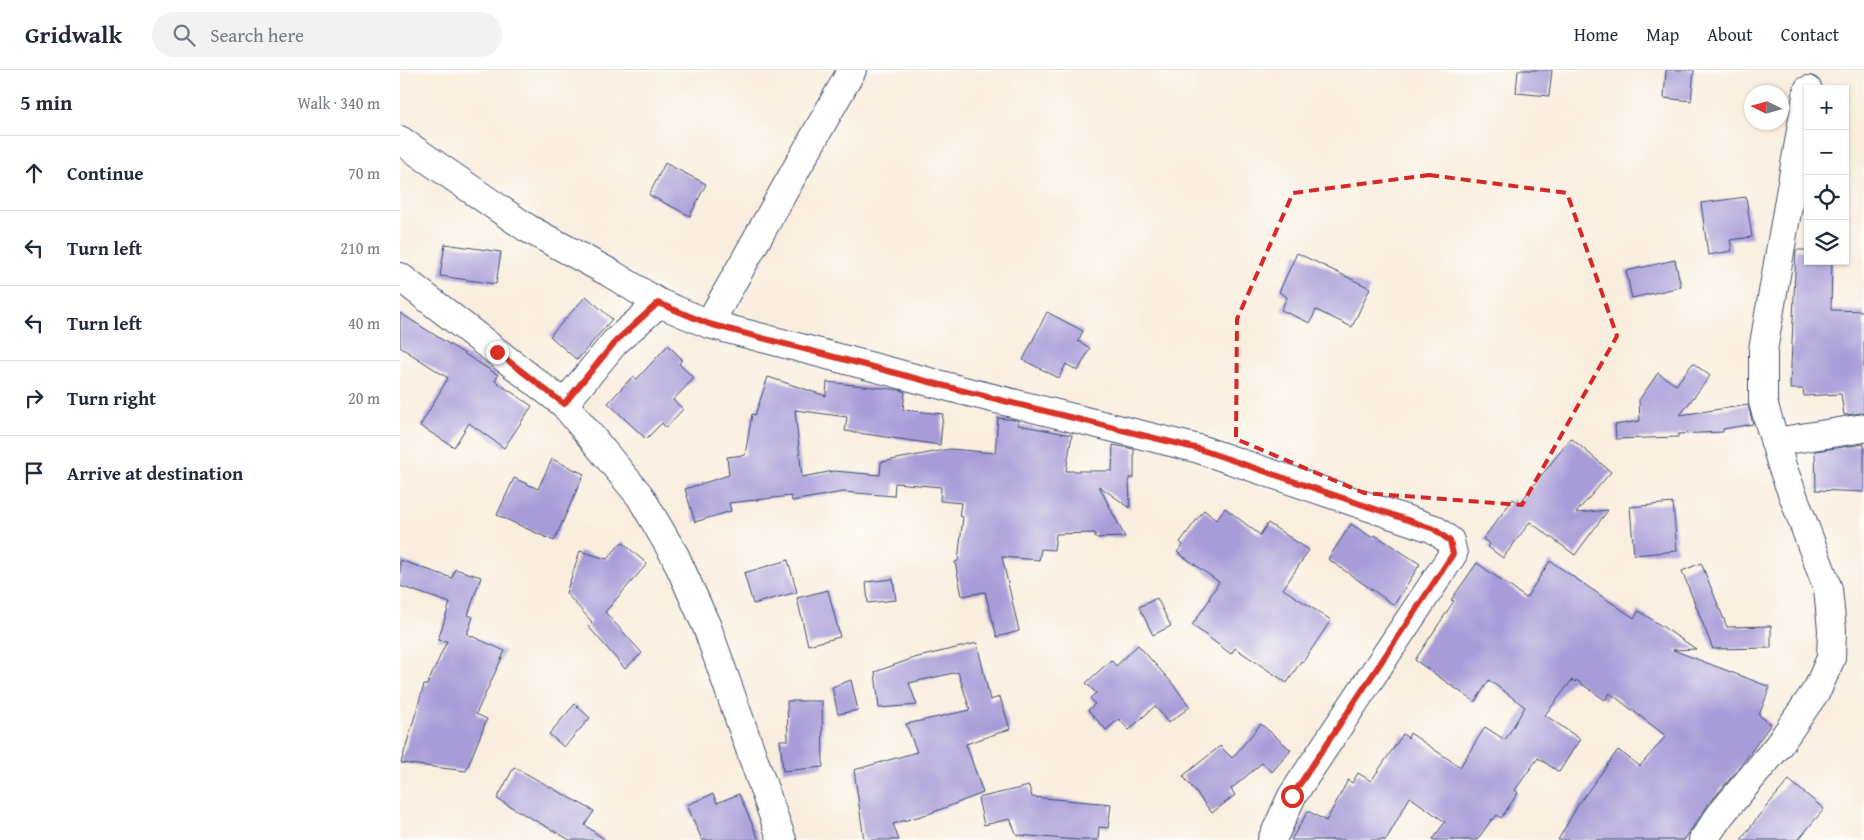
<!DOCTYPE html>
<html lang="en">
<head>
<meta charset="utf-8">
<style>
  :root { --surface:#fff; --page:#f2f2f3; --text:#1f2937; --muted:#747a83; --line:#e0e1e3 }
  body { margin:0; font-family:"Gentium Book Plus",serif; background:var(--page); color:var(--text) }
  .controls { position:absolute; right:15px; top:15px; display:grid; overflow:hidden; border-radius:0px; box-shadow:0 1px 4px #0004 }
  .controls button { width:45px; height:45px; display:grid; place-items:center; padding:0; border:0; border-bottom:1px solid var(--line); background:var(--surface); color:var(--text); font:25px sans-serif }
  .compass { position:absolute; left:1344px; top:15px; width:45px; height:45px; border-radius:50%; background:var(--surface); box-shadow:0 1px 4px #0004; rotate:275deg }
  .stop { position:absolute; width:15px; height:15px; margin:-11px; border:4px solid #d93025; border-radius:50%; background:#fff }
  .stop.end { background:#d93025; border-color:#fff; box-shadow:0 1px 5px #0008 }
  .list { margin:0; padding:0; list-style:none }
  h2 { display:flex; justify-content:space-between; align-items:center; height:65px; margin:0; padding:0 20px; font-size:21px }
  h2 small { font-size:16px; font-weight:400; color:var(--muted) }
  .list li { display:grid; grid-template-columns:32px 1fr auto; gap:15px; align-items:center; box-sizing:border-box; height:75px; padding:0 20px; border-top:1px solid var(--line) }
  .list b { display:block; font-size:19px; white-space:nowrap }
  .list em { font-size:16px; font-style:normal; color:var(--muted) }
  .icon { flex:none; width:28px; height:28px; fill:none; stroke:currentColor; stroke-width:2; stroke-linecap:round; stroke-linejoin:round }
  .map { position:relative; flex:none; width:1464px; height:770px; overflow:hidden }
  header { display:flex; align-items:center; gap:30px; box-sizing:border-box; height:70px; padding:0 25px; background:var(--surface); border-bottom:1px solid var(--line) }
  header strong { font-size:24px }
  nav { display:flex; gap:28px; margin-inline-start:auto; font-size:18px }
  .search { width:350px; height:45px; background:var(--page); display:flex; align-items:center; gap:12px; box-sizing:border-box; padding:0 18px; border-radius:28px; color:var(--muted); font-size:19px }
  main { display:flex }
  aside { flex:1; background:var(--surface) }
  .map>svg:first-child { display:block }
  .building { fill:#a89cd8 }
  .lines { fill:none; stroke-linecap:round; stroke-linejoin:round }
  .street-casing { stroke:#3c4c71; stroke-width:30 }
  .street { stroke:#fff; stroke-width:28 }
  .route { stroke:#d93025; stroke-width:6 }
  .marked { fill:none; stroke:#d62828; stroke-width:4; stroke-dasharray:10 6; stroke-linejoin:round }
</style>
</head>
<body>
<header>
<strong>Gridwalk</strong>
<div class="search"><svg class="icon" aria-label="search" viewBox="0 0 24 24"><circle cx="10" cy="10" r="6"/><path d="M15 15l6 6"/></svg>Search here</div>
<nav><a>Home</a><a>Map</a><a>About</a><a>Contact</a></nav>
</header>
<main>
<aside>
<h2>5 min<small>Walk · 340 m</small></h2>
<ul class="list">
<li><svg class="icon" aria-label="ahead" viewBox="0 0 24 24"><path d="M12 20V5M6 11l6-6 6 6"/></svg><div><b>Continue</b></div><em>70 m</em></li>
<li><svg class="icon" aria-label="left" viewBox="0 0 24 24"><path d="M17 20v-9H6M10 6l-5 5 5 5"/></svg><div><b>Turn left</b></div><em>210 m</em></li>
<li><svg class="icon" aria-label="left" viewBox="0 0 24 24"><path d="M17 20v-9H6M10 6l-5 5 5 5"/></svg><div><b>Turn left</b></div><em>40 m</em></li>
<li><svg class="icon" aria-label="right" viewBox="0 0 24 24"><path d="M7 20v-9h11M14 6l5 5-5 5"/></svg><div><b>Turn right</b></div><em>20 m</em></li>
<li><svg class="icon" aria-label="arrive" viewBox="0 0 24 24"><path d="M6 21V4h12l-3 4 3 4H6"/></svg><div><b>Arrive at destination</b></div></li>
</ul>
</aside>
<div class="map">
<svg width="1464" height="770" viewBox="0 0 1464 770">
  <rect width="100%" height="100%" fill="#fdfcf7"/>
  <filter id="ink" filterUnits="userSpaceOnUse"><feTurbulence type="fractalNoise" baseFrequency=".02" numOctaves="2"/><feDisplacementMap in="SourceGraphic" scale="10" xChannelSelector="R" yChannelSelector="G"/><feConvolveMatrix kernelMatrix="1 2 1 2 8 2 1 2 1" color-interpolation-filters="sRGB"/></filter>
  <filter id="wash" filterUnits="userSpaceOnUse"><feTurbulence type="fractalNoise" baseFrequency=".0096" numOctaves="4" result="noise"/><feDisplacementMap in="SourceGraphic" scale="20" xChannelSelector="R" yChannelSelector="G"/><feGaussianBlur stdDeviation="1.12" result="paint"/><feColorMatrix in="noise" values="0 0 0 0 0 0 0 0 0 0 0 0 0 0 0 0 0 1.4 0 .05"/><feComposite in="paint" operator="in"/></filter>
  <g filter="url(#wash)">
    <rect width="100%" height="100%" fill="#f9eddd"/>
    <g id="blocks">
      <g class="building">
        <path d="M 1118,0 L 1152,0 L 1149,26 L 1116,23 Z"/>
        <path d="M 1266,0 L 1294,0 L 1291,31 L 1264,28 Z"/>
        <path d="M 265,93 L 306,114 L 290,146 L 249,125 Z"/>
        <path d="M 1346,127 L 1352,167 L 1330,170 L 1332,181 L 1308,185 L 1301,133 Z"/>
        <path d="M 45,174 L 101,182 L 96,214 L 40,206 Z"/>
        <path d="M 1396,180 L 1408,180 L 1408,191 L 1432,191 L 1431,240 L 1464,241 L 1464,343 L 1444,345 L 1441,324 L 1404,326 L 1403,319 L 1390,319 Z"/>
        <path d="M 897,183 L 970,218 L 952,257 L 916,240 L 910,253 L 881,240 L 887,227 L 879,222 Z"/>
        <path d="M 1275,190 L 1281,217 L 1232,228 L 1226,201 Z"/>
        <path d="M 186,226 L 212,249 L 177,290 L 150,266 Z"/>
        <path d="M 647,242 L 683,261 L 678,271 L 690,278 L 678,301 L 666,294 L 659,308 L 623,290 Z"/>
        <path d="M 0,243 L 98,305 L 95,311 L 132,336 L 104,378 L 69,353 L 54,377 L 20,356 L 48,308 L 0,277 Z"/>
        <path d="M 268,275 L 282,289 L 279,294 L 294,308 L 273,330 L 283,339 L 266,358 L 262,353 L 246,369 L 208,333 L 233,306 L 237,309 Z"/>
        <path d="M 1293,293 L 1310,306 L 1280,345 L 1348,335 L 1353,354 L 1323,359 L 1323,362 L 1278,364 L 1278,367 L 1216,369 L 1215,355 L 1240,351 L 1239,330 L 1258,303 L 1276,315 Z"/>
        <path d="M 368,307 L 426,326 L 427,312 L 500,320 L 505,322 L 503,340 L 543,344 L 540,375 L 445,361 L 447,347 L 395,340 L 402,407 L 434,401 L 480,405 L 481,392 L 550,379 L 595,383 L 598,348 L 616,350 L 618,350 L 618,355 L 672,365 L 666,401 L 712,401 L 713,375 L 734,379 L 734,408 L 729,408 L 730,438 L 699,416 L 725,467 L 695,468 L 695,463 L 656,464 L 654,480 L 641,479 L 639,490 L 602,487 L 619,561 L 597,567 L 585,522 L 562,526 L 555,492 L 558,491 L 563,447 L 559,446 L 561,433 L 540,431 L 541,417 L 495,413 L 494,426 L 443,422 L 392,431 L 391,426 L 329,433 L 331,441 L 295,452 L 285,419 L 329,405 L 327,387 L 345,385 L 352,344 L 355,345 Z"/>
        <path d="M 1171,368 L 1211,402 L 1176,443 L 1208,440 L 1175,485 L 1130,452 L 1103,488 L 1088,477 L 1090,474 L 1083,469 L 1113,429 L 1119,434 Z"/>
        <path d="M 1464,374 L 1464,422 L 1416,420 L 1415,381 Z"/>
        <path d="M 152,389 L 184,404 L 154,471 L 97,445 L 114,408 L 138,419 Z"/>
        <path d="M 1273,433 L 1277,481 L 1234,485 L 1230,437 Z"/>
        <path d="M 825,438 L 860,465 L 868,453 L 909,480 L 883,519 L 931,550 L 903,592 L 901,591 L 887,613 L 835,578 L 831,584 L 792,555 L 810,529 L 809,528 L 819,512 L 777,482 L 783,475 L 780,472 L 804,440 L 816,450 Z"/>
        <path d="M 951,454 L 973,468 L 975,465 L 1020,494 L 994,535 L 928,489 Z"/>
        <path d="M 222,472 L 247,494 L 205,542 L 242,583 L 225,599 L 188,556 L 192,552 L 166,523 L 180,481 L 207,489 Z"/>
        <path d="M 0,490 L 52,508 L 55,499 L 81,507 L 68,545 L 73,547 L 67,564 L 105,581 L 76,644 L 87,649 L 66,701 L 1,693 L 24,615 L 27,615 L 47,571 L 38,570 L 50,533 L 0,516 Z"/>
        <path d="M 388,490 L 397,522 L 353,534 L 344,503 Z"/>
        <path d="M 1150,491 L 1234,548 L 1239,541 L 1296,579 L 1273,580 L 1370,617 L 1359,645 L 1371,654 L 1340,697 L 1308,735 L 1284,770 L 1158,770 L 1178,735 L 1218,680 L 1240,696 L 1266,666 L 1210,623 L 1205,630 L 1176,610 L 1175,612 L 1172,610 L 1145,645 L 1180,669 L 1159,702 L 1138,688 L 1115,720 L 1118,723 L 1101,748 L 1097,745 L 1093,750 L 1092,749 L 1077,770 L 1032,770 L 1045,752 L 1010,727 L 986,770 L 891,770 L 908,741 L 926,751 L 948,710 L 952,713 L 958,703 L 971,711 L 1003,664 L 1008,668 L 1010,663 L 1060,697 L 1085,657 L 1105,670 L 1125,637 L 1089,610 L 1075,632 L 1015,590 L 1054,531 L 1051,530 L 1077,493 L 1126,528 Z"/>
        <path d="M 1301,493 L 1327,557 L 1371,556 L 1371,578 L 1313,579 L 1282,501 Z"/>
        <path d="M 493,509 L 496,530 L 468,533 L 466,512 Z"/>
        <path d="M 428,520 L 440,567 L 408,575 L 397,528 Z"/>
        <path d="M 757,528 L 771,556 L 753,565 L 739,537 Z"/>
        <path d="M 577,573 L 590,630 L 600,627 L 610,659 L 566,674 L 583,723 L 531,743 L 493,754 L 499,770 L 464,770 L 454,700 L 517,682 L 506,654 L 570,640 L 558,602 L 509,613 L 517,635 L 479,638 L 475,602 L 514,588 Z"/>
        <path d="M 738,575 L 772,613 L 790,637 L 768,653 L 755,636 L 729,660 L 719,649 L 706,660 L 688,640 L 695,634 L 690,628 L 696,623 L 686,613 L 711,590 L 716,596 Z"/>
        <path d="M 451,610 L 458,640 L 438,644 L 432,617 Z"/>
        <path d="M 387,631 L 422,631 L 423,697 L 383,701 L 380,670 L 388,670 Z"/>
        <path d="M 175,634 L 190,648 L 164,677 L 149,664 Z"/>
        <path d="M 861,654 L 891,680 L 872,702 L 862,693 L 831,719 L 835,725 L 812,743 L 783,706 L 820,676 L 832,688 Z"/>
        <path d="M 114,697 L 194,741 L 185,755 L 205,770 L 170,770 L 97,729 Z"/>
        <path d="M 1389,710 L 1424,739 L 1398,770 L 1341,770 L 1360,744 Z"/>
        <path d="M 629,716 L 632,727 L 711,734 L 708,758 L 699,757 L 698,770 L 678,770 L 617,765 L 610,749 L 584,755 L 578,728 Z"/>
        <path d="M 313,724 L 317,733 L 339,724 L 359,770 L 302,770 L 287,735 Z"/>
      </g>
    </g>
  </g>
  <g filter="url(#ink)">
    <use href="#blocks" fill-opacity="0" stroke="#3c4c71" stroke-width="1"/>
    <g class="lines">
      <defs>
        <g id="street">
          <path d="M 0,70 L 127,158 L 210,203 L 259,233"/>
          <path d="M 0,207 L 164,334 L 240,426 L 275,486 L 307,557 L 382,770"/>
          <path d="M 309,254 L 452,0"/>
          <path d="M 164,334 L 215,272 L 259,233 L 309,254 L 564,321 L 799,379 L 1034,459 L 1050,471 L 1053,484 L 892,726 L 872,770"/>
          <path d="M 1375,372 L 1464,358"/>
          <path d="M 1303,770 L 1321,744 L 1378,676 L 1418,618 L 1431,588 L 1432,560 L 1428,519 L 1382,396 L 1363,332 L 1363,280 L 1408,20"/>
        </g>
      </defs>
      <use href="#street" class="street-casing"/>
      <use href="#street" class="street"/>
    </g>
  </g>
  <g class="lines" filter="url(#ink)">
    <path class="route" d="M 97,282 L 164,334 L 215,272 L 258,233 L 309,254 L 564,321 L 799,379 L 1034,459 L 1050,471 L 1053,484 L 892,726"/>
  </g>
  <path class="marked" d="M 1029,105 L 1167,123 L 1217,266 L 1122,435 L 964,423 L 836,369 L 837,249 L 893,123 Z"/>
</svg>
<div class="controls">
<button>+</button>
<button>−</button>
<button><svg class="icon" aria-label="locate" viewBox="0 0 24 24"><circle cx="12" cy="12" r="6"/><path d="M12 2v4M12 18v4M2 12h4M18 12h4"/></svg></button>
<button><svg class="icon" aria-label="layers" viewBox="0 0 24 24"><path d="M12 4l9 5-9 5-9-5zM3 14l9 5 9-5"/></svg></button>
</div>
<svg class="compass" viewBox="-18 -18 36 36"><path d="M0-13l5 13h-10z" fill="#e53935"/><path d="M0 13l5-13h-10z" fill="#747a83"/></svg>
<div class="stop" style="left:892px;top:726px"></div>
<div class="stop end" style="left:97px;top:282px"></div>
</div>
</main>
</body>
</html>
